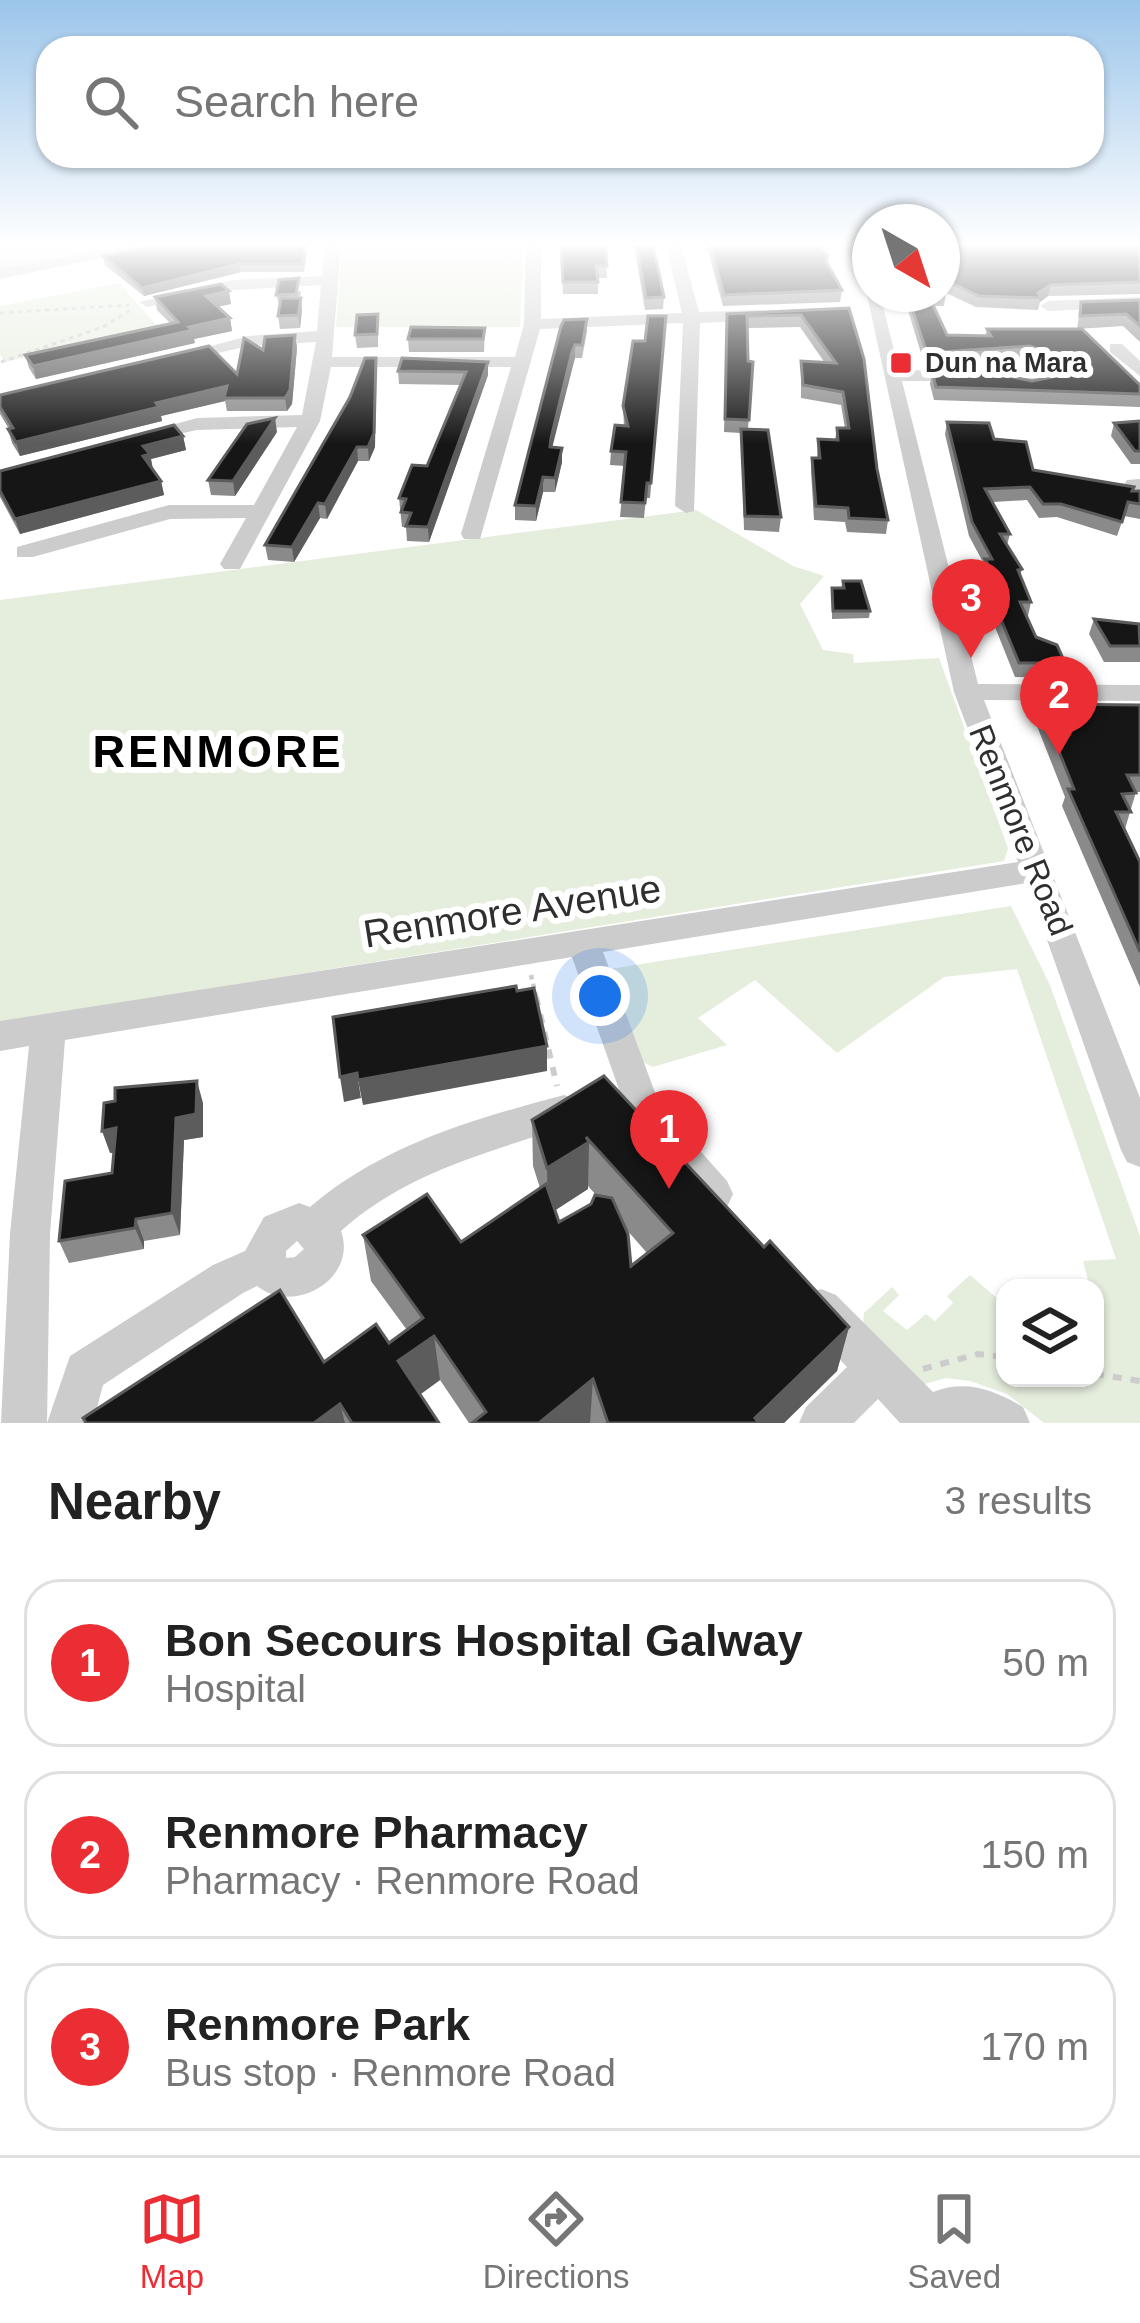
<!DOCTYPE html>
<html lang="en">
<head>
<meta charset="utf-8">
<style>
  :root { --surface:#fff; --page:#f2f2f2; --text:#222; --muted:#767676; --line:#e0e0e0; --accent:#ea2e34 }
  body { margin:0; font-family:Arial,sans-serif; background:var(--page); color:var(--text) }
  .controls { position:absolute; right:36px; bottom:36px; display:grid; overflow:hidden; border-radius:24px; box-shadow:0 3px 9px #0004 }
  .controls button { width:108px; height:108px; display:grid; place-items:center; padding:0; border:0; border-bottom:3px solid var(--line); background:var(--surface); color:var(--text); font:60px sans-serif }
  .compass { position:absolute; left:852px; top:204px; width:108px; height:108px; border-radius:50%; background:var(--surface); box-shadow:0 3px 9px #0004; rotate:141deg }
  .you { position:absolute; left:600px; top:996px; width:42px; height:42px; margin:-30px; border:9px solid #fff; border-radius:50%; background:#1a73e8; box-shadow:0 0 0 18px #1a73e833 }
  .badge { display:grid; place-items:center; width:78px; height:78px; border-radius:50%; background:var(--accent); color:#fff; font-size:39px; font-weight:700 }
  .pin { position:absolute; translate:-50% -99px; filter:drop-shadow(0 3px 6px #0008) }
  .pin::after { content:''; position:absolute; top:63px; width:42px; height:36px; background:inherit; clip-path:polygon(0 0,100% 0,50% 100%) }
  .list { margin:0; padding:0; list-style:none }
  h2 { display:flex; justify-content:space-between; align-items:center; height:156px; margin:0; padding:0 48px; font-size:51px }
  h2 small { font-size:39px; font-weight:400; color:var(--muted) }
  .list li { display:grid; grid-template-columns:78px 1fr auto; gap:36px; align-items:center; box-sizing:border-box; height:168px; margin:0 24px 24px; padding:0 24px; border:3px solid var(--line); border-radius:36px }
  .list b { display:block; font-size:45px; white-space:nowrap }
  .list p { margin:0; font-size:39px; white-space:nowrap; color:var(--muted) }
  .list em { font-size:39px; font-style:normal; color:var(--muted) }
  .icon { flex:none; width:66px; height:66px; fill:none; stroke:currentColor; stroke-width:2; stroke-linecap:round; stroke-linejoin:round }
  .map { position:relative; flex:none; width:1140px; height:1423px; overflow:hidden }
  .search { position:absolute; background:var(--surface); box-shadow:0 3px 9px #0004; left:36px; right:36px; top:36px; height:132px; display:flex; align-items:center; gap:30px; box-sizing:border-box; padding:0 42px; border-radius:36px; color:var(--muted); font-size:45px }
  .sheet { height:732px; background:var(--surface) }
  nav { display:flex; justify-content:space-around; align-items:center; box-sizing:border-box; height:168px; border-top:3px solid var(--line); background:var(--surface); font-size:33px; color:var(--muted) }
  nav a { display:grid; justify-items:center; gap:6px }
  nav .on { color:var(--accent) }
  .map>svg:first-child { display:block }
  .green { fill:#e5eddd }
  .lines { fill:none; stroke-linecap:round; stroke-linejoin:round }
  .path-far2 { stroke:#ccc; stroke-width:3; stroke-dasharray:4.5 4.5; stroke-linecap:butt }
  .path-far1 { stroke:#ccc; stroke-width:4.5; stroke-dasharray:4.5 4.5; stroke-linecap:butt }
  .path { stroke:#ccc; stroke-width:6; stroke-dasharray:9 9; stroke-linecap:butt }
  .minor { fill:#ccc; fill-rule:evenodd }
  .wall { fill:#8a8a8a; fill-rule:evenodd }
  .shaded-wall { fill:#5c5c5c }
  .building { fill:#161616; stroke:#5c5c5c; stroke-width:3 }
  .poi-dot { fill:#ea2e34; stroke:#fff; stroke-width:4.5 }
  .labels { text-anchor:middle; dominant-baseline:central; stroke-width:12; stroke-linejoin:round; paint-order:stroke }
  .far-poi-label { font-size:27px; font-weight:bold; fill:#2f2f2f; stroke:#fff; text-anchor:start }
  .street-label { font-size:33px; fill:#2f2f2f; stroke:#fff }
  .near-street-label { font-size:39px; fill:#2f2f2f; stroke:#fff }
  .district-label { font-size:45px; font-weight:bold; letter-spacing:3px; fill:#000; stroke:#fff }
</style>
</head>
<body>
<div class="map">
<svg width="1140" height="1423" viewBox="0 0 1140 1423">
  <rect width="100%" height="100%" fill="#fff"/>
  <g class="green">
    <path d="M 16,245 L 142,245 L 0,271 L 0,248 Z"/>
    <path d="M 342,245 L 524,245 L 520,327 L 336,327 Z"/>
    <path d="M 119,283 L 159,328 L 5,362 L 0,354 L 0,306 Z"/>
    <path d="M 696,510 L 793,566 L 824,576 L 800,604 L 823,650 L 853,654 L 854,663 L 939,658 L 1008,848 L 1004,861 L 0,1022 L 0,600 Z"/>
    <path d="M 1011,906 L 1050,985 L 1140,1236 L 1140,1423 L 1044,1423 L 1007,1394 L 970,1381 L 946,1378 L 921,1385 L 863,1325 L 864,1313 L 892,1287 L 899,1295 L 883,1311 L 907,1330 L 926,1314 L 935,1321 L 953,1303 L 947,1296 L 970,1275 L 1005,1305 L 1005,1378 L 1095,1378 L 1095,1288 L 1090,1288 L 1083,1261 L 1116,1259 L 1017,969 L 944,977 L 837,1053 L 755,980 L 698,1018 L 727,1045 L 653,1067 L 638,1060 L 610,969 Z"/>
  </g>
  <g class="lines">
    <g class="path-far2">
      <path d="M 0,313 L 129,305"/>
      <path d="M 1,362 L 103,327 L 134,308"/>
    </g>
    <path class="path-far1" d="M 531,975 L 537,1000"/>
    <g class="path">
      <path d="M 536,997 L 557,1086"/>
      <path d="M 923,1369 L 978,1354 L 1005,1357"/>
      <path d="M 1095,1374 L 1140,1381"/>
    </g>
    <g class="minor">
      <path d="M 132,245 L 163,245 L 0,279 L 0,269 Z"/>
      <path d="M 325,245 L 341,245 L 332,357 L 515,357 L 524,324 L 526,245 L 541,245 L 541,319 L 682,313 L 666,245 L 681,245 L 699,312 L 762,310 L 770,315 L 762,320 L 700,323 L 694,511 L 686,513 L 675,506 L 683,323 L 540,329 L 480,539 L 464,539 L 461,534 L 511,367 L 331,367 L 320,421 L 240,569 L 224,569 L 220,564 L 246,518 L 170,519 L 33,557 L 17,557 L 17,547 L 169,505 L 254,505 L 297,427 L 197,430 L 142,442 L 132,436 L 197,418 L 302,415 L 316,342 L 248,346 L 176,363 L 167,358 L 248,336 L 317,331 L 321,285 L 233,290 L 147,307 L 139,302 L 233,280 L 322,276 Z"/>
      <path d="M 844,245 L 859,245 L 870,269 L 870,294 L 880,294 L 899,370 C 922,370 945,372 968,370 C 1001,367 1033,351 1058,380 L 1018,391 L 1009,385 L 1011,381 L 1035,377 L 1015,373 L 969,381 L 902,381 L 978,684 L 1140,685 L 1140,701 L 984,700 L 1140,1098 L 1140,1167 L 1127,1162 L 1121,1150 L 1027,883 L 603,952 L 660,1106 L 727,1181 L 733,1194 L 727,1207 L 713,1212 L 699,1207 L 632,1126 L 572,957 L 65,1040 L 50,1234 L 47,1423 L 1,1423 L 10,1234 L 29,1046 L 0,1051 L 0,1021 L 1018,862 L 954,692 L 866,291 Z"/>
      <path d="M 1140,297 L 1140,307 L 1048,311 L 1040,306 L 1048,301 Z"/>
      <path d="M 1110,344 L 1122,344 L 1140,361 L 1140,376 L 1110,352 Z"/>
      <path d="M 1140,479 L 1140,491 L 1124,485 L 1127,480 Z"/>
      <path d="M 564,1095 L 577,1100 L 583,1111 L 577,1122 C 492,1153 410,1169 341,1231 C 358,1278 295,1316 257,1286 L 243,1293 L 103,1385 L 93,1423 L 47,1423 L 70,1356 L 213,1265 L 245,1251 L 264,1217 L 299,1203 L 310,1207 C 383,1145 473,1119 564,1095 ZM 297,1241 L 304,1249 L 295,1257 L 286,1258 L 286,1251 Z"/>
      <path d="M 821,1289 L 836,1295 L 933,1392 C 966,1379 994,1390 1023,1407 L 1030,1423 L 900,1423 L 878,1399 L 854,1423 L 799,1423 L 806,1407 L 847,1367 L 806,1325 L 800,1310 L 806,1295 Z"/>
    </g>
  </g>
  <g class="wall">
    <path d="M 308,245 L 304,272 L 241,272 L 144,296 L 105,265 L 103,256 Z"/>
    <path d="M 561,245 L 606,245 L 607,278 L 598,278 L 598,294 L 563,294 Z"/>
    <path d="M 634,245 L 653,245 L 664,297 L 663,309 L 645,310 Z"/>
    <path d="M 706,245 L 824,245 L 823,250 L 827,263 L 842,290 L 840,302 L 723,306 Z"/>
    <path d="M 942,245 L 1140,246 L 1140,294 L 1048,296 L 1040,302 L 1038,310 L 976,307 L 946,293 L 944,306 L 933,306 L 947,335 L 985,336 L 987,329 L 1140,385 L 1140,407 L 934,400 L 930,384 L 932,371 L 1032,381 L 1052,377 L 1057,374 L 1050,367 L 1027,359 L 925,366 L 903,294 L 942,294 Z"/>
    <path d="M 301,291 L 300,298 L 302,310 L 300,328 L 280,329 L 278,316 L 280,307 L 276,295 Z"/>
    <path d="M 155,297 L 231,304 L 217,307 L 230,318 L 232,331 L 194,339 L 195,343 L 36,379 L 29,368 L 25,355 L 170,323 L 157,310 Z"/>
    <path d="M 1140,300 L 1140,342 L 1123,326 L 1077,329 L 1081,302 Z"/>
    <path d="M 849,308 L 877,469 L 888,520 L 886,534 L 847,532 L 845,522 L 814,520 L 811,471 L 812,458 L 817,458 L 818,439 L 835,440 L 837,428 L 845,428 L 841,405 L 801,398 L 801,361 L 825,363 L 800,327 L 747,328 L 748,361 L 753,362 L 748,429 L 781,517 L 779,532 L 744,530 L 741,433 L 724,432 L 727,314 Z"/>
    <path d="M 378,314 L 378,347 L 357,348 L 355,335 Z"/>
    <path d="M 666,316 L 650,498 L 646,498 L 644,518 L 620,517 L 625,466 L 610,465 L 611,451 L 624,426 L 623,406 L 645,341 Z"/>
    <path d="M 587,319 L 587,332 L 582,358 L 575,358 L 572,365 L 552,447 L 562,448 L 562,462 L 555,492 L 543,492 L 536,521 L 515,520 L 515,505 L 564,320 Z"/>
    <path d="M 485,328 L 484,352 L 409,352 L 408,339 Z"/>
    <path d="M 295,335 L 297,348 L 292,404 L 287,411 L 227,411 L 225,401 L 161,416 L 162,421 L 20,456 L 12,443 L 8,429 L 9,429 L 0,414 L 0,395 L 237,374 L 263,350 Z"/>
    <path d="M 376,358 L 375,447 L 369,461 L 358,461 L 327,519 L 320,518 L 294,562 L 268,560 L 265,545 Z"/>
    <path d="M 402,358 L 488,375 L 429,542 L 407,541 L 406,527 L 402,527 L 399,498 L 427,466 L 461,385 L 399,384 L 398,371 Z"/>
    <path d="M 1140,421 L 1140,464 L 1131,464 L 1111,436 L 1114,423 Z"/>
    <path d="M 947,422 L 994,439 L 1033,470 L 1140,491 L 1140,519 L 1124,516 L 1117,536 L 1057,517 L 1039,518 L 1027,500 L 993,502 L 1010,534 L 1007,545 L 1022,569 L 1020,576 L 1031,602 L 1028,616 L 1036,637 L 1065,663 L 1061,678 L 1015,677 L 987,607 L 990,593 L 992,593 L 981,574 L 984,564 L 969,536 L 945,434 Z"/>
    <path d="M 277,432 L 235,496 L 211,495 L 208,480 Z"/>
    <path d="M 183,436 L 186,450 L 151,459 L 152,469 L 161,481 L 164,495 L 20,534 L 0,497 L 0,471 Z"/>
    <path d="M 843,581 L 870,611 L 869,618 L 832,619 L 832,588 L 841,588 Z"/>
    <path d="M 1094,619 L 1140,646 L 1140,662 L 1104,662 L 1089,634 Z"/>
    <path d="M 1040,704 L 1140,705 L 1140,792 L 1136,792 L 1125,829 L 1140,862 L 1140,987 L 1062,806 L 1065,797 L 1035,721 Z"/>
    <path d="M 604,1076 L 764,1247 L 849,1327 L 837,1371 L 784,1423 L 469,1423 L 440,1380 L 420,1394 L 439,1423 L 86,1423 L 389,1343 L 407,1330 L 371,1281 L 363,1235 L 461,1242 L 540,1188 L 533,1166 L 532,1120 ZM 588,1186 L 596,1195 L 591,1204 L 559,1222 L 555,1210 L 588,1189 ZM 626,1229 L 647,1253 L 631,1266 Z"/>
    <path d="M 203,1103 L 203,1137 L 184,1140 L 180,1235 L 144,1241 L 144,1249 L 69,1263 L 59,1241 L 112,1173 L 114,1153 L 110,1153 Z"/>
  </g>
  <g class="shaded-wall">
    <path d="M 239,264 L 241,272 L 144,296 L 142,288 Z"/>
    <path d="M 1051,285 L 1048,296 L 1040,302 L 1038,293 Z"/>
    <path d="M 229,291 L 231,304 L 208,308 L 206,296 Z"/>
    <path d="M 301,298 L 302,310 L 300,328 L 298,315 Z"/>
    <path d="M 230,318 L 232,331 L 194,339 L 195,343 L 36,379 L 33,366 Z"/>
    <path d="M 295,335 L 297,348 L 292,404 L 287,411 L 285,398 Z"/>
    <path d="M 575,345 L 575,358 L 551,452 L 550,447 Z"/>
    <path d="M 376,358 L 375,447 L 369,461 L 368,447 Z"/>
    <path d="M 488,362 L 488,375 L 429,542 L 428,527 Z"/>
    <path d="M 227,386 L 225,401 L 161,416 L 162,421 L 20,456 L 16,442 L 156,403 Z"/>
    <path d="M 275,418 L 277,432 L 235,496 L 233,481 Z"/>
    <path d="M 183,436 L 186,450 L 151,459 L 153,469 L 147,470 L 143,446 Z"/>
    <path d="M 357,447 L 358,461 L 327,519 L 325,504 Z"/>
    <path d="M 562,448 L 562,462 L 555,492 L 555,478 Z"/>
    <path d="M 543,477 L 543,492 L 536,521 L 536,506 Z"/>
    <path d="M 161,481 L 164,495 L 20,534 L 15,519 Z"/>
    <path d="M 318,503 L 320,518 L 294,562 L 292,547 Z"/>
    <path d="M 547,1046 L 547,1071 L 363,1105 L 358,1080 Z"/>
    <path d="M 357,1073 L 361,1098 L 344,1102 L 340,1077 Z"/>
    <path d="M 197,1081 L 203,1103 L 203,1137 L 184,1140 L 180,1235 L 172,1213 L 176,1118 Z"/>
    <path d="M 116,1128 L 125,1151 L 110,1153 L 102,1131 Z"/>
    <path d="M 589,1142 L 588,1189 L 548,1215 L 547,1168 Z"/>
    <path d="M 136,1219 L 144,1241 L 144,1249 L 135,1228 Z"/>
    <path d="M 849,1327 L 837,1371 L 784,1423 L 754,1423 L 755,1418 Z"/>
    <path d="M 434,1336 L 440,1380 L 406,1405 L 398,1361 Z"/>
    <path d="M 593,1379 L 590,1423 L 539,1423 Z"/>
    <path d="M 340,1404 L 345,1423 L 314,1423 Z"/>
  </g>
  <g class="building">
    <path d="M 157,245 L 306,245 L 303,264 L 239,264 L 142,288 L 103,256 Z"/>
    <path d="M 561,245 L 606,245 L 607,266 L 596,266 L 598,282 L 563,282 Z"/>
    <path d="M 636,245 L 653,245 L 664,297 L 646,298 Z"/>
    <path d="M 710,245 L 818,245 L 828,256 L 826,261 L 842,290 L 724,295 Z"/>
    <path d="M 942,245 L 1140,246 L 1140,282 L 1051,285 L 1038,293 L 1041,298 L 979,296 L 942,279 Z"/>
    <path d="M 299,278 L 296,294 L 276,295 L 279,280 Z"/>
    <path d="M 221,284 L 229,291 L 206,296 L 230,318 L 189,327 L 193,330 L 33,366 L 25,355 L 178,322 L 155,297 Z"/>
    <path d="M 907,294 L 928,294 L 947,335 L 991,336 L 987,329 L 1082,329 L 1140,385 L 1140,394 L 936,387 L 932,371 L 984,371 L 1032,381 L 1052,377 L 1066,368 L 1053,355 L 1030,346 L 927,353 Z"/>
    <path d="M 281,298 L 301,298 L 298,315 L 278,316 Z"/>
    <path d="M 1140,300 L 1140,326 L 1126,314 L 1080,316 L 1081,302 Z"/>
    <path d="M 849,308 L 864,359 L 877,469 L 888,520 L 849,518 L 848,508 L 816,506 L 812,458 L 820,458 L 818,439 L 838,440 L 837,428 L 849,428 L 843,392 L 803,385 L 801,361 L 836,363 L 801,315 L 747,316 L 748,361 L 753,362 L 749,420 L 725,419 L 727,314 Z"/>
    <path d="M 378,314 L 377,334 L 355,335 L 357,315 Z"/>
    <path d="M 648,316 L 666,316 L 651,483 L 647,483 L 645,503 L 621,502 L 626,452 L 611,451 L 615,425 L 628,426 L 623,406 L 633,341 L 645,341 Z"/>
    <path d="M 587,319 L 582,345 L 575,345 L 572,352 L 551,438 L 550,447 L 562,448 L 555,478 L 543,477 L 536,506 L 515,505 L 561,326 L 564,320 Z"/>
    <path d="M 411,327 L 485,328 L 483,339 L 408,339 Z"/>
    <path d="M 295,335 L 290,390 L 285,398 L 224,398 L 227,386 L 156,403 L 159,407 L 16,442 L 8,429 L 13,428 L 0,407 L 0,395 L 209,346 L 237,374 L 244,338 L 263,350 L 265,337 Z"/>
    <path d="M 365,358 L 376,358 L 374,433 L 368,447 L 357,447 L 325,504 L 318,503 L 292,547 L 265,545 L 350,397 Z"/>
    <path d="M 402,358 L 488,362 L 428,527 L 406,526 L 411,513 L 401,512 L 406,499 L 399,498 L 412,465 L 427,466 L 466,372 L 398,371 Z"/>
    <path d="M 275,418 L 233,481 L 208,480 L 247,424 Z"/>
    <path d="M 1140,421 L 1140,451 L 1135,451 L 1114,423 Z"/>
    <path d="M 947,422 L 989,423 L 994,439 L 1026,442 L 1033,470 L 1134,487 L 1132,491 L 1140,491 L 1140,504 L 1128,502 L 1122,522 L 1061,504 L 1043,504 L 1030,487 L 985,489 L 1010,534 L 1000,534 L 1022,569 L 1018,570 L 1031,602 L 1020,602 L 1036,637 L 1057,645 L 1065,663 L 1019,663 L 990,593 L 1004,593 L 985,559 L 992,559 L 972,522 Z"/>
    <path d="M 174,425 L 183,436 L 143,446 L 150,454 L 143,456 L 161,481 L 15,519 L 0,491 L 0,471 Z"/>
    <path d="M 741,429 L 768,430 L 781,517 L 745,516 Z"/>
    <path d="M 843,581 L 861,581 L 870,611 L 833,611 L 832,588 L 844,588 Z"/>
    <path d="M 1094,619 L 1139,624 L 1140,646 L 1110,646 Z"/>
    <path d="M 1040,704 L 1140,705 L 1140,775 L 1127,775 L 1136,793 L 1122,794 L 1131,812 L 1116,812 L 1140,862 L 1140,952 L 1068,789 L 1074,789 Z"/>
    <path d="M 516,986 L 517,991 L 534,988 L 547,1046 L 358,1080 L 357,1073 L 340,1077 L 333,1017 Z"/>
    <path d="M 604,1076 L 764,1247 L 770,1241 L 849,1327 L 755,1418 L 758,1422 L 757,1423 L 608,1423 L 593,1379 L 539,1423 L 472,1423 L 486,1412 L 434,1336 L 398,1361 L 439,1423 L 352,1423 L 340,1404 L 314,1423 L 86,1423 L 83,1418 L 280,1290 L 324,1362 L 376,1324 L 389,1343 L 423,1318 L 363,1235 L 427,1194 L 461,1242 L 546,1184 L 559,1222 L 591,1204 L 595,1195 L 612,1198 L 628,1234 L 631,1266 L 673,1233 L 586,1137 L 589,1142 L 547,1168 L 532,1120 Z"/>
    <path d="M 197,1081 L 196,1114 L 176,1118 L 172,1213 L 136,1219 L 135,1228 L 59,1241 L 65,1181 L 112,1173 L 116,1128 L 102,1131 L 104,1103 L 115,1101 L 115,1088 Z"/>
  </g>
  <linearGradient id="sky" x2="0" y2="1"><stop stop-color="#9bc5ea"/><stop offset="0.55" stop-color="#fff"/><stop offset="1" stop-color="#fff" stop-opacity="0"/></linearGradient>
  <rect width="1140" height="444" fill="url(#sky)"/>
  <rect class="poi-dot" x="889" y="351" width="24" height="24" rx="6"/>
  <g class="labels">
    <g class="far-poi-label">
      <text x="925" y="363">Dun na Mara</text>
    </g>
    <g class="street-label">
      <text transform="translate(1021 830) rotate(68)">Renmore Road</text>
    </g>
    <g class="near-street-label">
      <text transform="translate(512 911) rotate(-9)">Renmore Avenue</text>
    </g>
    <g class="district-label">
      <text x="218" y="751">RENMORE</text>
    </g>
  </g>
</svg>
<div class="controls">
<button><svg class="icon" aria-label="layers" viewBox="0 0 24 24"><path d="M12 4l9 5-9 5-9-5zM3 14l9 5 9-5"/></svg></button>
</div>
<svg class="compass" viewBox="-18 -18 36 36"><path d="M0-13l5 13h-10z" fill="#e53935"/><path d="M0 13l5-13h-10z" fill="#767676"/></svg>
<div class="you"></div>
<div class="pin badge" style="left:669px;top:1189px">1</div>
<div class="pin badge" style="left:1059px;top:755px">2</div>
<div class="pin badge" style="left:971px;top:658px">3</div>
<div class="search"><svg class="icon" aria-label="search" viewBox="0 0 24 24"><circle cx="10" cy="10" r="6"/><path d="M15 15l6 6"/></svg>Search here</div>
</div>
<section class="sheet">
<h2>Nearby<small>3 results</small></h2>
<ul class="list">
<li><span class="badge">1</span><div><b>Bon Secours Hospital Galway</b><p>Hospital</p></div><em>50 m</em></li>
<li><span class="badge">2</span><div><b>Renmore Pharmacy</b><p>Pharmacy · Renmore Road</p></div><em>150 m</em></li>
<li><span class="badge">3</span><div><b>Renmore Park</b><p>Bus stop · Renmore Road</p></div><em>170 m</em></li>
</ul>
</section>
<nav>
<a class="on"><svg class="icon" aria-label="map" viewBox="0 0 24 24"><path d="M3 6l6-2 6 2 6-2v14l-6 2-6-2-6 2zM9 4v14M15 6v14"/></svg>Map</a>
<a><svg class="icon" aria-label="directions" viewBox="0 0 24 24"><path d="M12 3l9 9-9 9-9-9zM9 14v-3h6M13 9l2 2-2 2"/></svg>Directions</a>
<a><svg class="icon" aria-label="saved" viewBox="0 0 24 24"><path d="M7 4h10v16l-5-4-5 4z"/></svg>Saved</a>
</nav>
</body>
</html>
